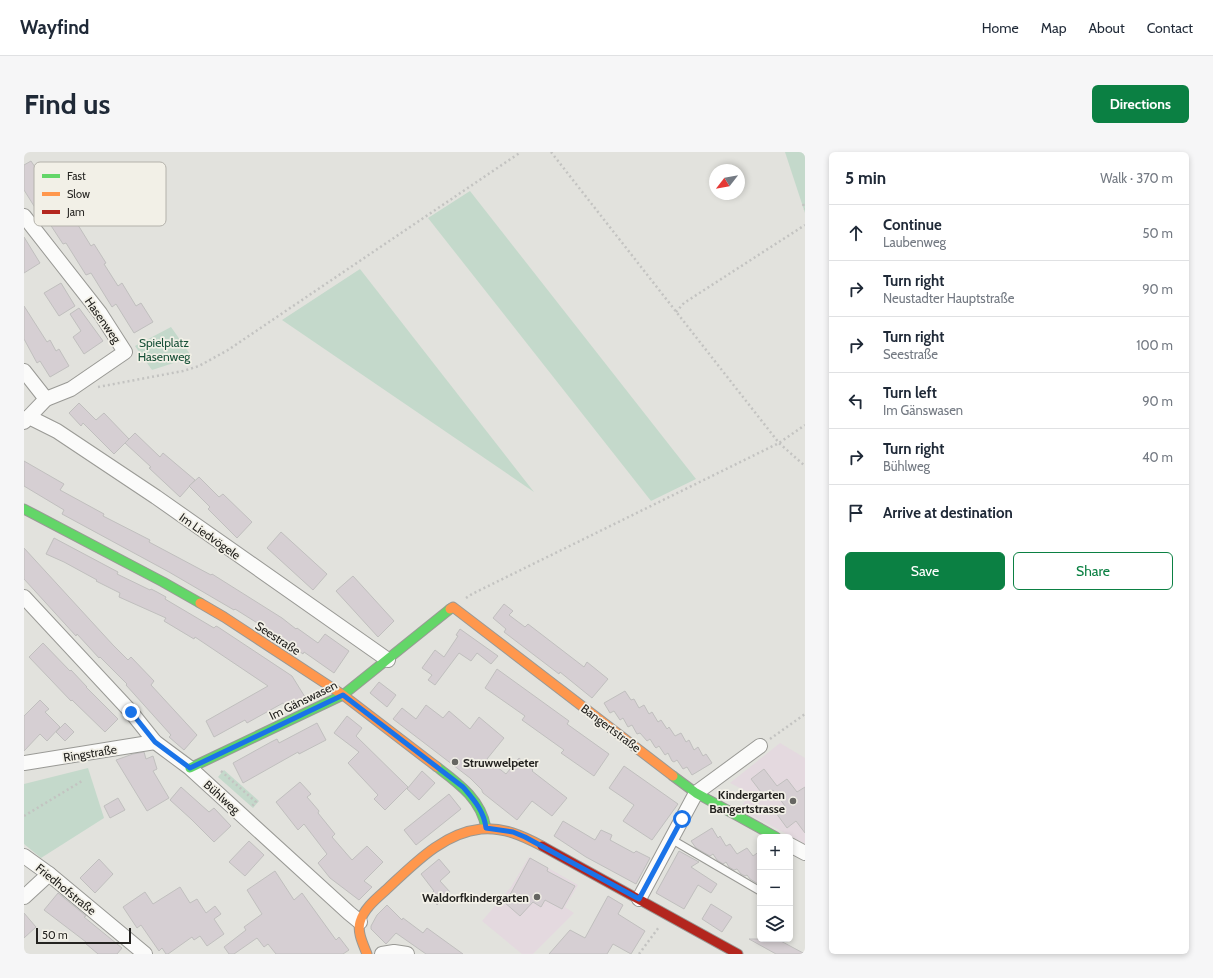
<!DOCTYPE html>
<html lang="en">
<head>
<meta charset="utf-8">
<style>
  :root { --surface:#fff; --page:#f6f6f7; --text:#1f2937; --muted:#747a83; --line:#e0e1e3; --accent:#0b8043 }
  body { margin:0; font-family:Cabin,sans-serif; background:var(--page); color:var(--text) }
  .controls { position:absolute; right:12px; bottom:12px; display:grid; overflow:hidden; border-radius:6px; box-shadow:0 2px 6px #0003 }
  .controls button { width:36px; height:36px; display:grid; place-items:center; padding:0; border:0; border-bottom:1px solid var(--line); background:var(--surface); color:var(--text); font:20px sans-serif }
  .compass { position:absolute; left:685px; top:12px; width:36px; height:36px; border-radius:50%; background:var(--surface); box-shadow:0 2px 6px #0003; rotate:239deg }
  .scale { position:absolute; left:12px; bottom:10px; width:95px; box-sizing:border-box; padding-left:4px; border:2px solid #242320; border-top:0; font-size:11px; line-height:14px; white-space:nowrap; color:#242320; -webkit-text-stroke:3px #f2f0e7; paint-order:stroke }
  .stop { position:absolute; width:12px; height:12px; margin:-9px; border:3px solid #1a73e8; border-radius:50%; background:#fff }
  .stop.end { background:#1a73e8; border-color:#fff; box-shadow:0 1px 4px #0008 }
  .list { margin:0; padding:0; list-style:none }
  h2 { display:flex; justify-content:space-between; align-items:center; height:52px; margin:0; padding:0 16px; font-size:17px }
  h2 small { font-size:13px; font-weight:400; color:var(--muted) }
  .list li { display:grid; grid-template-columns:26px 1fr auto; gap:12px; align-items:center; box-sizing:border-box; height:56px; padding:0 16px; border-top:1px solid var(--line) }
  .list b { display:block; font-size:15px; white-space:nowrap }
  .list p { margin:0; font-size:13px; white-space:nowrap; color:var(--muted) }
  .list em { font-size:13px; font-style:normal; color:var(--muted) }
  .actions { display:flex; gap:8px; padding:12px 16px }
  .actions a { flex:1; padding:9px 0; border:1px solid var(--accent); border-radius:6px; text-align:center; font-size:14px; color:var(--accent) }
  .actions .main { background:var(--accent); color:#fff }
  .icon { flex:none; width:22px; height:22px; fill:none; stroke:currentColor; stroke-width:2; stroke-linecap:round; stroke-linejoin:round }
  .map { position:relative; flex:none; width:781px; height:802px; overflow:hidden; border-radius:6px }
  header { display:flex; align-items:center; gap:24px; box-sizing:border-box; height:56px; padding:0 20px; background:var(--surface); border-bottom:1px solid var(--line) }
  header strong { font-size:19px }
  nav { display:flex; gap:22px; margin-inline-start:auto; font-size:14px }
  .intro { display:flex; align-items:center; justify-content:space-between; box-sizing:border-box; height:96px; padding:0 24px }
  h1 { margin:0; font-size:28px }
  .button { padding:10px 18px; border-radius:6px; background:var(--accent); color:#fff; font-size:14px; font-weight:700 }
  main { display:flex; gap:24px; padding:0 24px }
  aside { flex:1; background:var(--surface); border-radius:6px; box-shadow:0 2px 6px #0003 }
  .map>svg:first-child { display:block }
  .education { fill:#e4d9df }
  .green { fill:#c4d9cb }
  .building { fill:#d6cfd3; stroke:#c0bfbe }
  .lines { fill:none; stroke-linecap:round; stroke-linejoin:round }
  .lane-casing { stroke:#999995; stroke-width:9 }
  .street-casing { stroke:#999995; stroke-width:16 }
  .fast-casing { stroke:#999995; stroke-width:11 }
  .slow-casing { stroke:#999995; stroke-width:11 }
  .jam-casing { stroke:#999995; stroke-width:11 }
  .path { stroke:#c3c3c1; stroke-width:2.5; stroke-dasharray:2 3; stroke-linecap:butt }
  .lane { stroke:#fbfbfa; stroke-width:7 }
  .street { stroke:#fbfbfa; stroke-width:14 }
  .fast { stroke:#63d668; stroke-width:9 }
  .slow { stroke:#ff974d; stroke-width:9 }
  .jam { stroke:#b3261e; stroke-width:9 }
  .route { stroke:#1a73e8; stroke-width:5 }
  .poi-dot { fill:#666662; stroke:#f2f0e7; stroke-width:1.5 }
  .labels { text-anchor:middle; dominant-baseline:central; stroke-width:3.5; stroke-linejoin:round; paint-order:stroke }
  .street-label { font-size:12px; fill:#242320; stroke:#f2f0e7 }
  .park-label { font-size:12px; fill:#175037; stroke:#f2f0e7 }
  .poi-label { font-size:12px; font-weight:bold; fill:#242320; stroke:#f2f0e7; text-anchor:end }
  .key { fill:#f2f0e7; stroke:#b4b2ab; stroke-width:1 }
  .key-label { font-size:11px; fill:#242320 }
</style>
</head>
<body>
<header>
<strong>Wayfind</strong>
<nav><a>Home</a><a>Map</a><a>About</a><a>Contact</a></nav>
</header>
<div class="intro"><h1>Find us</h1><a class="button">Directions</a></div>
<main>
<div class="map">
<svg width="781" height="802" viewBox="0 0 781 802">
  <rect width="100%" height="100%" fill="#e2e2dd"/>
  <g class="education">
    <path d="M 756,591 L 781,606 L 781,692 L 716,657 L 726,641 L 706,631 Z"/>
    <path d="M 505,705 L 554,733 L 541,755 L 550,761 L 509,802 L 498,802 L 458,769 L 487,735 Z"/>
  </g>
  <g class="green">
    <path d="M 761,0 L 781,0 L 781,61 Z"/>
    <path d="M 446,39 L 672,327 L 627,349 L 404,66 Z"/>
    <path d="M 336,117 L 510,340 L 258,168 Z"/>
    <path d="M 147,175 L 168,205 L 128,218 L 111,194 Z"/>
    <path d="M 64,616 L 80,666 L 17,706 L 0,692 L 0,632 Z"/>
    <path d="M 200,618 L 235,649 L 229,656 L 194,625 Z"/>
  </g>
  <g class="building">
    <path d="M 7,9 L 42,62 L 46,60 L 67,94 L 70,92 L 82,111 L 80,112 L 94,134 L 98,131 L 112,154 L 117,151 L 129,170 L 110,181 L 92,152 L 88,155 L 67,121 L 62,123 L 42,91 L 39,92 L 18,60 L 15,62 L 0,38 L 0,13 Z"/>
    <path d="M 0,85 L 16,111 L 0,121 Z"/>
    <path d="M 37,131 L 51,154 L 35,164 L 20,141 Z"/>
    <path d="M 0,154 L 23,190 L 26,188 L 32,199 L 35,197 L 45,214 L 26,225 L 16,209 L 13,211 L 0,187 Z"/>
    <path d="M 55,156 L 79,189 L 60,202 L 49,185 L 57,179 L 46,162 Z"/>
    <path d="M 55,251 L 72,268 L 80,261 L 105,287 L 111,281 L 136,305 L 139,301 L 171,328 L 156,345 L 125,316 L 127,315 L 101,291 L 105,287 L 90,302 L 59,271 L 57,274 L 45,261 Z"/>
    <path d="M 0,309 L 40,332 L 36,338 L 80,362 L 79,364 L 126,388 L 125,390 L 187,423 L 188,422 L 258,466 L 272,477 L 273,476 L 294,491 L 301,482 L 325,499 L 310,521 L 280,500 L 279,502 L 254,484 L 211,457 L 210,458 L 145,420 L 38,362 L 40,358 L 0,334 Z"/>
    <path d="M 175,325 L 195,345 L 199,342 L 228,370 L 213,386 L 184,357 L 186,355 L 165,334 Z"/>
    <path d="M 257,380 L 303,422 L 289,438 L 243,396 Z"/>
    <path d="M 30,386 L 94,420 L 93,422 L 126,438 L 127,437 L 133,440 L 142,445 L 141,447 L 190,476 L 192,474 L 194,475 L 268,524 L 281,545 L 262,556 L 259,551 L 223,571 L 221,568 L 190,585 L 182,569 L 244,534 L 171,485 L 170,487 L 140,469 L 142,466 L 95,445 L 96,441 L 72,429 L 73,428 L 40,410 L 22,402 Z"/>
    <path d="M 0,396 L 89,493 L 104,508 L 107,505 L 130,529 L 127,533 L 173,583 L 160,598 L 145,585 L 147,583 L 102,533 L 103,532 L 76,505 L 75,506 L 53,482 L 52,484 L 0,427 Z"/>
    <path d="M 329,424 L 370,469 L 354,485 L 312,439 Z"/>
    <path d="M 480,452 L 489,459 L 485,463 L 501,475 L 504,472 L 560,515 L 563,510 L 584,527 L 568,546 L 536,520 L 535,522 L 480,480 L 482,477 L 469,466 Z"/>
    <path d="M 436,477 L 474,504 L 467,512 L 453,501 L 447,509 L 435,501 L 411,533 L 404,528 L 408,523 L 398,516 L 411,498 L 420,505 L 434,484 L 432,483 Z"/>
    <path d="M 19,491 L 46,519 L 47,518 L 63,535 L 62,535 L 94,567 L 81,580 L 48,548 L 47,549 L 5,505 Z"/>
    <path d="M 473,517 L 545,569 L 543,572 L 585,602 L 570,624 L 537,601 L 540,598 L 498,568 L 501,564 L 461,536 Z"/>
    <path d="M 355,530 L 372,543 L 363,555 L 346,541 Z"/>
    <path d="M 601,539 L 607,548 L 610,547 L 615,556 L 620,553 L 625,562 L 628,560 L 634,570 L 637,568 L 643,577 L 645,575 L 651,584 L 657,581 L 662,590 L 665,588 L 670,598 L 674,595 L 679,604 L 682,602 L 688,611 L 668,623 L 663,615 L 659,617 L 653,608 L 650,610 L 648,609 L 644,601 L 641,603 L 635,594 L 632,596 L 631,595 L 626,587 L 623,589 L 616,581 L 613,582 L 608,573 L 604,575 L 599,566 L 596,568 L 590,559 L 586,561 L 580,551 Z"/>
    <path d="M 16,548 L 25,557 L 21,560 L 36,575 L 23,589 L 16,582 L 0,599 L 0,564 Z"/>
    <path d="M 402,553 L 419,566 L 425,559 L 446,577 L 455,565 L 480,586 L 463,607 L 482,622 L 495,606 L 509,618 L 508,619 L 543,646 L 528,664 L 508,649 L 493,668 L 459,641 L 458,639 L 458,638 L 446,626 L 369,567 L 378,556 L 392,567 Z"/>
    <path d="M 323,564 L 338,576 L 332,584 L 384,635 L 361,658 L 350,647 L 354,643 L 324,611 L 335,600 L 310,581 Z"/>
    <path d="M 41,571 L 50,580 L 41,589 L 32,580 Z"/>
    <path d="M 293,571 L 302,588 L 275,602 L 274,600 L 219,631 L 209,611 L 247,590 L 253,587 L 255,591 Z"/>
    <path d="M 120,600 L 122,607 L 129,604 L 133,617 L 129,619 L 145,646 L 123,659 L 92,608 L 109,602 Z"/>
    <path d="M 600,614 L 654,652 L 628,688 L 599,669 L 610,653 L 585,636 Z"/>
    <path d="M 740,617 L 753,634 L 763,627 L 773,640 L 781,635 L 781,681 L 772,669 L 763,676 L 752,661 L 761,654 L 749,638 L 740,644 L 727,627 Z"/>
    <path d="M 398,619 L 411,631 L 395,648 L 383,637 Z"/>
    <path d="M 276,630 L 287,642 L 283,645 L 295,659 L 294,661 L 311,682 L 308,685 L 328,708 L 343,694 L 359,710 L 340,729 L 348,735 L 335,748 L 306,726 L 294,711 L 303,702 L 280,672 L 274,678 L 252,650 Z"/>
    <path d="M 157,635 L 185,660 L 190,656 L 207,674 L 190,690 L 167,667 L 146,648 Z"/>
    <path d="M 425,642 L 437,657 L 392,693 L 380,678 Z"/>
    <path d="M 94,646 L 101,658 L 86,666 L 80,654 Z"/>
    <path d="M 539,669 L 571,688 L 577,678 L 588,683 L 586,688 L 610,701 L 612,699 L 626,706 L 612,732 L 562,705 L 530,684 Z"/>
    <path d="M 688,676 L 694,686 L 696,684 L 702,694 L 706,692 L 713,702 L 723,696 L 729,704 L 736,699 L 736,733 L 726,727 L 723,723 L 721,724 L 717,722 L 713,717 L 710,718 L 705,715 L 702,710 L 699,712 L 693,708 L 689,702 L 686,704 L 672,696 L 667,689 Z"/>
    <path d="M 225,689 L 240,703 L 221,724 L 205,710 Z"/>
    <path d="M 655,699 L 675,710 L 667,715 L 693,732 L 687,741 L 674,733 L 660,757 L 632,741 Z"/>
    <path d="M 506,706 L 524,716 L 523,719 L 551,734 L 538,757 L 521,748 L 517,755 L 509,750 L 496,764 L 480,750 L 487,741 Z"/>
    <path d="M 75,707 L 89,722 L 71,741 L 56,726 Z"/>
    <path d="M 415,707 L 426,720 L 416,729 L 426,740 L 413,753 L 405,744 L 410,739 L 397,722 Z"/>
    <path d="M 251,719 L 270,748 L 278,741 L 312,788 L 315,785 L 325,798 L 319,802 L 252,802 L 244,792 L 240,795 L 233,786 L 210,802 L 205,802 L 200,795 L 222,778 L 220,775 L 238,762 L 223,738 Z"/>
    <path d="M 156,735 L 166,751 L 173,747 L 182,761 L 191,754 L 197,762 L 190,767 L 200,782 L 183,794 L 176,784 L 170,788 L 168,785 L 144,802 L 142,802 L 138,796 L 135,799 L 117,773 L 113,776 L 99,755 L 121,740 L 129,752 Z"/>
    <path d="M 34,741 L 62,764 L 60,765 L 98,796 L 93,802 L 74,802 L 61,791 L 62,790 L 20,758 Z"/>
    <path d="M 584,744 L 599,753 L 594,762 L 621,779 L 607,802 L 589,792 L 583,802 L 525,802 L 546,778 L 561,786 Z"/>
    <path d="M 687,752 L 708,765 L 698,780 L 678,767 Z"/>
    <path d="M 363,753 L 378,768 L 379,766 L 399,781 L 403,776 L 439,802 L 402,802 L 372,781 L 362,792 L 347,777 L 347,774 L 353,763 Z"/>
    <path d="M 0,761 L 12,775 L 0,786 Z"/>
    <path d="M 725,787 L 753,787 L 781,802 L 752,802 Z"/>
  </g>
  <g class="lines">
    <defs>
      <path id="lane" d="M 647,687 L 736,739"/>
      <g id="street">
        <path d="M 0,64 L 76,161 L 101,200 L 47,237 L 22,247 L 0,270"/>
        <path d="M 0,219 L 22,247"/>
        <path d="M 5,265 L 33,279 L 132,345 L 364,508"/>
        <path d="M 0,445 L 107,560 L 131,590 L 166,616 L 325,761 L 336,770"/>
        <path d="M 0,611 L 131,590"/>
        <path d="M 766,693 L 781,701"/>
        <path d="M 0,704 L 25,722 L 121,802"/>
        <path d="M 0,745 L 25,722"/>
        <path d="M 615,747 L 672,641 L 736,594"/>
        <path d="M 358,802 L 370,800 L 383,802"/>
      </g>
      <g id="fast">
        <path d="M 0,357 L 139,430 L 176,451"/>
        <path d="M 413,615 C 434,631 457,647 462,676"/>
        <path d="M 166,616 L 319,543 L 426,457"/>
        <path d="M 649,624 L 672,641 L 752,685"/>
      </g>
      <g id="slow">
        <path d="M 176,451 L 200,465 L 319,543 L 413,615"/>
        <path d="M 426,457 L 429,455 L 649,624"/>
        <path d="M 343,802 C 339,792 333,780 336,770 C 340,756 353,746 363,737 C 390,712 419,681 457,677 C 480,675 499,684 518,694"/>
      </g>
      <path id="jam" d="M 518,694 L 714,802"/>
    </defs>
    <use href="#lane" class="lane-casing"/>
    <use href="#street" class="street-casing"/>
    <use href="#fast" class="fast-casing"/>
    <use href="#slow" class="slow-casing"/>
    <use href="#jam" class="jam-casing"/>
    <g class="path">
      <path d="M 527,0 L 755,291 L 781,314"/>
      <path d="M 779,52 L 781,57"/>
      <path d="M 652,160 L 660,151 L 781,73"/>
      <path d="M 74,235 L 159,219 L 175,214 L 204,198 L 497,0"/>
      <path d="M 442,446 L 448,442 L 755,291 L 781,273"/>
      <path d="M 746,587 L 781,562"/>
      <path d="M 197,619 L 232,650 L 227,655"/>
      <path d="M 0,664 L 58,629"/>
      <path d="M 615,802 L 635,775"/>
    </g>
    <use href="#lane" class="lane"/>
    <use href="#street" class="street"/>
    <use href="#fast" class="fast"/>
    <use href="#slow" class="slow"/>
    <use href="#jam" class="jam"/>
  </g>
  <g class="lines">
    <path class="route" d="M 107,560 L 131,590 L 166,616 L 319,543 L 439,635 C 450,648 460,659 462,676 L 489,680 L 501,685 L 615,747 L 658,667"/>
  </g>
  <g class="poi-dot">
    <circle cx="431" cy="610" r="4"/>
    <circle cx="769" cy="649" r="4"/>
    <circle cx="513" cy="745" r="4"/>
  </g>
  <g class="labels">
    <g class="street-label">
      <text transform="translate(79 168) rotate(55)">Hasenweg</text>
      <text transform="translate(186 384) rotate(35)">Im Liedvögele</text>
      <text transform="translate(254 486) rotate(33)">Seestraße</text>
      <text transform="translate(279 548) rotate(-26)">Im Gänswasen</text>
      <text transform="translate(587 576) rotate(37)">Bangertstraße</text>
      <text transform="translate(66 601) rotate(-9)">Ringstraße</text>
      <text transform="translate(198 645) rotate(42)">Bühlweg</text>
      <text transform="translate(42 737) rotate(39)">Friedhofstraße</text>
    </g>
    <g class="park-label">
      <text x="140" y="190">Spielplatz<tspan x="140" dy="14">Hasenweg</tspan></text>
    </g>
    <g class="poi-label">
      <text x="439" y="610" text-anchor="start">Struwwelpeter</text>
      <text x="761" y="642">Kindergarten<tspan x="761" dy="14">Bangertstrasse</tspan></text>
      <text x="505" y="745">Waldorfkindergarten</text>
    </g>
  </g>
  <rect x="10" y="10" width="132" height="64" rx="6" class="key"/>
  <rect x="18" y="22" width="18" height="4" fill="#63d668"/>
  <rect x="18" y="40" width="18" height="4" fill="#ff974d"/>
  <rect x="18" y="58" width="18" height="4" fill="#b3261e"/>
  <g class="key-label">
    <text x="43" y="28">Fast</text>
    <text x="43" y="46">Slow</text>
    <text x="43" y="64">Jam</text>
  </g>
</svg>
<div class="controls">
<button>+</button>
<button>−</button>
<button><svg class="icon" aria-label="layers" viewBox="0 0 24 24"><path d="M12 4l9 5-9 5-9-5zM3 14l9 5 9-5"/></svg></button>
</div>
<svg class="compass" viewBox="-18 -18 36 36"><path d="M0-13l5 13h-10z" fill="#e53935"/><path d="M0 13l5-13h-10z" fill="#747a83"/></svg>
<div class="scale">50 m</div>
<div class="stop" style="left:658px;top:667px"></div>
<div class="stop end" style="left:107px;top:560px"></div>
</div>
<aside>
<h2>5 min<small>Walk · 370 m</small></h2>
<ul class="list">
<li><svg class="icon" aria-label="ahead" viewBox="0 0 24 24"><path d="M12 20V5M6 11l6-6 6 6"/></svg><div><b>Continue</b><p>Laubenweg</p></div><em>50 m</em></li>
<li><svg class="icon" aria-label="right" viewBox="0 0 24 24"><path d="M7 20v-9h11M14 6l5 5-5 5"/></svg><div><b>Turn right</b><p>Neustadter Hauptstraße</p></div><em>90 m</em></li>
<li><svg class="icon" aria-label="right" viewBox="0 0 24 24"><path d="M7 20v-9h11M14 6l5 5-5 5"/></svg><div><b>Turn right</b><p>Seestraße</p></div><em>100 m</em></li>
<li><svg class="icon" aria-label="left" viewBox="0 0 24 24"><path d="M17 20v-9H6M10 6l-5 5 5 5"/></svg><div><b>Turn left</b><p>Im Gänswasen</p></div><em>90 m</em></li>
<li><svg class="icon" aria-label="right" viewBox="0 0 24 24"><path d="M7 20v-9h11M14 6l5 5-5 5"/></svg><div><b>Turn right</b><p>Bühlweg</p></div><em>40 m</em></li>
<li><svg class="icon" aria-label="arrive" viewBox="0 0 24 24"><path d="M6 21V4h12l-3 4 3 4H6"/></svg><div><b>Arrive at destination</b></div></li>
</ul>
<div class="actions"><a class="main">Save</a><a>Share</a></div>
</aside>
</main>
</body>
</html>
